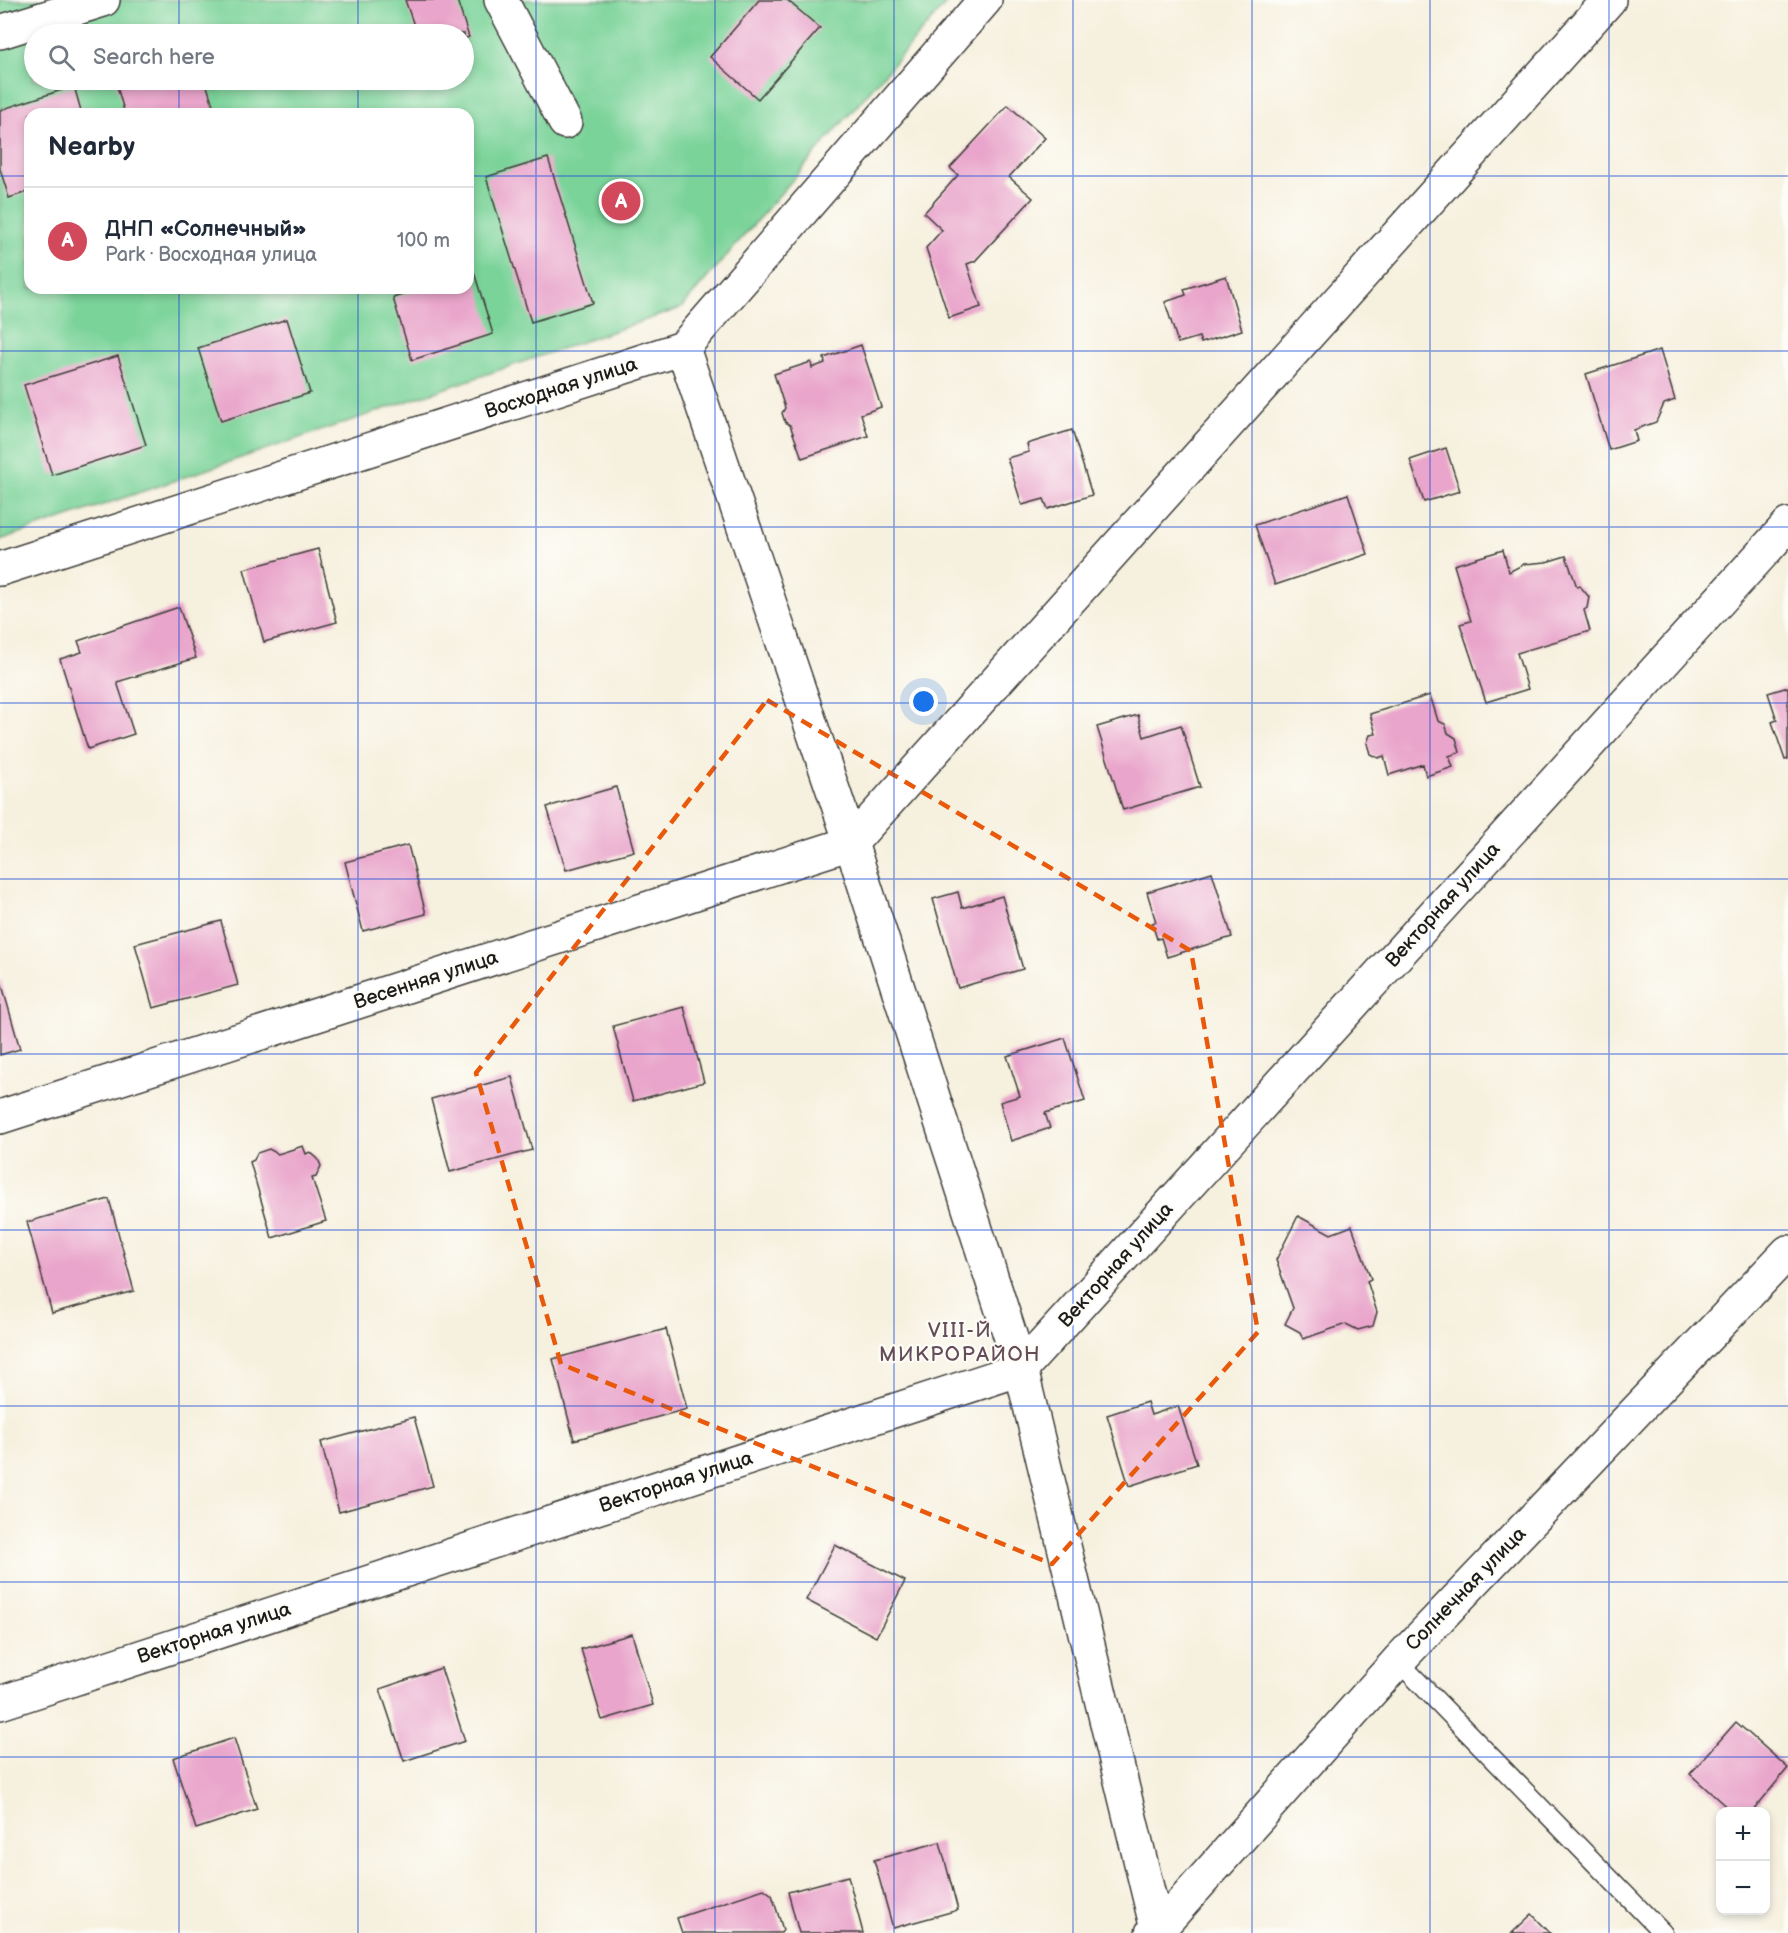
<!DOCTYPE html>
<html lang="en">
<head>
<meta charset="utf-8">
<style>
  :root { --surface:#fff; --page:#f6f6f7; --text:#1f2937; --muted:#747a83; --line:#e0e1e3; --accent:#d1495b }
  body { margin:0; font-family:"Balsamiq Sans",sans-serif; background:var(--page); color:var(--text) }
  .controls { position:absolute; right:18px; bottom:18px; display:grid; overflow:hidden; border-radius:12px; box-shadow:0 3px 9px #0003 }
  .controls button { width:54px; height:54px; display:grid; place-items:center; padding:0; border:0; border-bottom:2px solid var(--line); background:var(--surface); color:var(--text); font:30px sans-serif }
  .you { position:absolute; left:924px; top:702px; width:21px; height:21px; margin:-15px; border:4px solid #fff; border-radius:50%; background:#1a73e8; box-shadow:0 0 0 9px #1a73e833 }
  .badge { display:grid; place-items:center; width:39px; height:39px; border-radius:50%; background:var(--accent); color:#fff; font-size:20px; font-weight:700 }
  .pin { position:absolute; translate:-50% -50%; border:3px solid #fff; box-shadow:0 2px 6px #0006 }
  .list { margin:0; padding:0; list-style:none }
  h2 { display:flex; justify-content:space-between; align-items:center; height:78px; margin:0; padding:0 24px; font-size:26px }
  h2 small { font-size:20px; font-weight:400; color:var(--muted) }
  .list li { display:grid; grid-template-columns:39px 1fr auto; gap:18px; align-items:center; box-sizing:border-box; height:108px; padding:0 24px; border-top:2px solid var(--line) }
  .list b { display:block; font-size:22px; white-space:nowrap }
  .list p { margin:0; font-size:20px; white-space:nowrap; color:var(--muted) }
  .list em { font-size:20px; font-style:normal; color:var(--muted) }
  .icon { flex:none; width:33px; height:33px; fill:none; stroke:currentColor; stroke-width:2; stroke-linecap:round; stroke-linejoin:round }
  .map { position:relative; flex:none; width:1788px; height:1933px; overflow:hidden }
  .search { position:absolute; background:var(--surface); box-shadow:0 3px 9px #0003; left:24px; top:24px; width:450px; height:66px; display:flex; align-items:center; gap:15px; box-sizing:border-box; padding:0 21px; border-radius:33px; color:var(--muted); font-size:22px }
  .panel { position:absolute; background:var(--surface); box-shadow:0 3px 9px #0003; left:24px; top:108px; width:450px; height:186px; border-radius:18px }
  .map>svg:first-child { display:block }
  .green { fill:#7ad399; stroke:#4b785a; stroke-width:1.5; fill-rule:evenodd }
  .building { fill:#e9a5cb }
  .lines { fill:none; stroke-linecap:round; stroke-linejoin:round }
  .service-casing { stroke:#3d3c39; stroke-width:21 }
  .minor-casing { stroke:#3d3c39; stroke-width:36 }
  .service { stroke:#fff; stroke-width:18 }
  .minor { stroke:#fff; stroke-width:33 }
  .marked { fill:none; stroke:#e8590c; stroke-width:4.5; stroke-dasharray:12 8; stroke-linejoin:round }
  .grid { fill:none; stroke:#1d4ed8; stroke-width:1.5; stroke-opacity:0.55 }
  .labels { text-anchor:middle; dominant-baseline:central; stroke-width:4.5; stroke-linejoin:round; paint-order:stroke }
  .street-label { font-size:20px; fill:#1c1c1c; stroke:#fdfcf7 }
  .neighbourhood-label { font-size:21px; letter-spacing:1.5px; fill:#644c59; stroke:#fdfcf7 }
</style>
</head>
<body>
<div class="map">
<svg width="1788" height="1933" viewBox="0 0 1788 1933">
  <rect width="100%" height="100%" fill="#fdfcf7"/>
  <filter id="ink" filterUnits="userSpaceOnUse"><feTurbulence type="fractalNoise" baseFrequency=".0167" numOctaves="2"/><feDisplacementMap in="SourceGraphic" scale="12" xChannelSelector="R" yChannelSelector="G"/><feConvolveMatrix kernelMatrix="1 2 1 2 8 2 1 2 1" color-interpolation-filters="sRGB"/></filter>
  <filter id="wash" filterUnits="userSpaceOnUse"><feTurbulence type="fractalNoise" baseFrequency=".008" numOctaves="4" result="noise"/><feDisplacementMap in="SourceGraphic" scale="24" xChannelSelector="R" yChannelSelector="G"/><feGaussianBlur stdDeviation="1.35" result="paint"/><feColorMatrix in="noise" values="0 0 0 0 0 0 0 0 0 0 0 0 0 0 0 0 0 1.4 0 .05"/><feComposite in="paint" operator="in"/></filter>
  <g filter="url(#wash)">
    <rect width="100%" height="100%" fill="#f6f0de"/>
    <path class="green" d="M 0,0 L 949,0 L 681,308 L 0,540 ZM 34,34 L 464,34 L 464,80 L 34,80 ZM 30,114 L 468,114 L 468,288 L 30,288 Z"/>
    <g id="blocks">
      <g class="building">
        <path d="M 405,0 L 457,0 L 469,37 L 464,39 L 464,34 L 417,34 Z"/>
        <path d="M 759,0 L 787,0 L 820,28 L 758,99 L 710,57 Z"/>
        <path d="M 115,80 L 205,80 L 216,114 L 125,114 Z"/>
        <path d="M 74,86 L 82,114 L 30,114 L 30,191 L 9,198 L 0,169 L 0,110 Z"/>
        <path d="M 1008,105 L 1045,138 L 1009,177 L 1033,198 L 975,261 L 967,264 L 981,307 L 949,318 L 926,248 L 942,230 L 924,213 L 958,175 L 950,168 Z"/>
        <path d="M 548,158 L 593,303 L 531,322 L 486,177 Z"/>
        <path d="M 474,272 L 493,334 L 412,360 L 393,298 L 423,288 L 468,288 L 468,274 Z"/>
        <path d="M 1226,276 L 1242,330 L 1201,343 L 1199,337 L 1178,343 L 1165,302 L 1186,295 L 1184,289 Z"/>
        <path d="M 287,319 L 310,393 L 221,421 L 198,348 Z"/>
        <path d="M 861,345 L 881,407 L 861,414 L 868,436 L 802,458 L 790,425 L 785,422 L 782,413 L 785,408 L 774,374 L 811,362 L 812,368 L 825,363 L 824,358 Z"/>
        <path d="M 1660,350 L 1675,400 L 1664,404 L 1656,422 L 1634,430 L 1637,441 L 1609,450 L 1586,374 Z"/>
        <path d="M 118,356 L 146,445 L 52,475 L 24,385 Z"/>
        <path d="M 1072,430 L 1092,495 L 1048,509 L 1044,499 L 1022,505 L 1007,458 L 1029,452 L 1027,444 Z"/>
        <path d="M 1446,448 L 1460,491 L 1424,502 L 1410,460 Z"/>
        <path d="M 1348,494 L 1368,554 L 1275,585 L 1255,525 Z"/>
        <path d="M 318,549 L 337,622 L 264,642 L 244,569 Z"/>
        <path d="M 1503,550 L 1509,572 L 1524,564 L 1546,562 L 1566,556 L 1577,587 L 1580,586 L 1589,597 L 1587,608 L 1584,610 L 1590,631 L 1517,653 L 1528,689 L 1486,702 L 1460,624 L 1471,621 L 1454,565 Z"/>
        <path d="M 179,607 L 196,658 L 117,682 L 134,734 L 88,749 L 60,659 L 82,652 L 78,641 Z"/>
        <path d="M 1788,687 L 1788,759 L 1785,760 L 1772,722 L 1777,720 L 1768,693 Z"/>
        <path d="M 1430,695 L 1438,721 L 1445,724 L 1448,733 L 1456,738 L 1460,752 L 1449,756 L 1453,767 L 1426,776 L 1423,764 L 1389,775 L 1384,756 L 1378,758 L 1370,754 L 1367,743 L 1370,735 L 1376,734 L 1370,714 Z"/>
        <path d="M 1138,715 L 1144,737 L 1181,725 L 1200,787 L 1123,810 L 1097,727 Z"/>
        <path d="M 616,787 L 634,851 L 566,870 L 547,807 Z"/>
        <path d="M 408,845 L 426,914 L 363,931 L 345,862 Z"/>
        <path d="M 1212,872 L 1232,937 L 1167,957 L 1161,938 L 1157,939 L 1152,923 L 1156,922 L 1147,892 Z"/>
        <path d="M 958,892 L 962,908 L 1002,896 L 1023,969 L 958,988 L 933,899 Z"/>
        <path d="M 221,921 L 238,985 L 153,1008 L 135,944 Z"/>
        <path d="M 0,978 L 20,1049 L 0,1055 Z"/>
        <path d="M 684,1007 L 704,1082 L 633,1101 L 613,1026 Z"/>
        <path d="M 1065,1038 L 1085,1101 L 1045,1113 L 1050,1128 L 1011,1141 L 1000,1102 L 1020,1096 L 1007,1056 Z"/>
        <path d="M 512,1077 L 532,1150 L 450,1172 L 431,1099 Z"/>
        <path d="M 303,1146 L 306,1154 L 310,1152 L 318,1159 L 321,1166 L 316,1177 L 312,1178 L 326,1221 L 272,1238 L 250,1162 L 254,1160 L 257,1153 L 269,1149 L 278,1154 Z"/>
        <path d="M 109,1199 L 134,1291 L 52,1313 L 27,1222 Z"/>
        <path d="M 1298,1216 L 1331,1234 L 1352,1226 L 1371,1279 L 1367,1281 L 1377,1312 L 1373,1326 L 1358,1330 L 1346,1324 L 1303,1339 L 1300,1332 L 1285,1324 L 1293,1308 L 1276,1260 Z"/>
        <path d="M 666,1329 L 687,1409 L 574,1440 L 553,1359 Z"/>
        <path d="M 1147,1402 L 1151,1415 L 1178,1406 L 1197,1464 L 1129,1486 L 1107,1415 Z"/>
        <path d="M 414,1417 L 433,1486 L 339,1512 L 321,1442 Z"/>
        <path d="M 835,1545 L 905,1581 L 876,1637 L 806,1600 Z"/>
        <path d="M 632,1634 L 653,1705 L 602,1720 L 581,1649 Z"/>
        <path d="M 441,1668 L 465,1741 L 404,1761 L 380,1689 Z"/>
        <path d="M 1736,1722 L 1788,1768 L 1752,1812 L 1732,1812 L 1690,1774 Z"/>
        <path d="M 234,1738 L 257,1809 L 196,1829 L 173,1758 Z"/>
        <path d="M 940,1842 L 958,1910 L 893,1928 L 874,1860 Z"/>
        <path d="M 848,1876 L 863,1933 L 799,1933 L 788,1892 Z"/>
        <path d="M 764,1889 L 772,1895 L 783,1930 L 781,1933 L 682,1933 L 677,1918 Z"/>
        <path d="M 1532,1914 L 1550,1933 L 1512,1933 Z"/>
      </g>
    </g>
  </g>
  <g filter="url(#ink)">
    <use href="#blocks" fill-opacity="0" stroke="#3d3c39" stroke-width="1.5"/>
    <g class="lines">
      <defs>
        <path id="service" d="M 1398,1661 L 1663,1933"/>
        <g id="minor">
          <path d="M 501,0 L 565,122"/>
          <path d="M 0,32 L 103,0"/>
          <path d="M 683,348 L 851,843 L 1021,1369 L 1158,1933"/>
          <path d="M 0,569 L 683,348 L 985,0"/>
          <path d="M 0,1117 L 851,843 L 1609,0"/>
          <path d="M 0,1703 L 1021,1369 L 1788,525"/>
          <path d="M 1152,1933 L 1157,1931 L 1398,1661 L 1788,1252"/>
        </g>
      </defs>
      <use href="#service" class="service-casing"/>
      <use href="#minor" class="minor-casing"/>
      <use href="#service" class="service"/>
      <use href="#minor" class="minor"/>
    </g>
  </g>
  <path class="marked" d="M 767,700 L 1191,951 L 1258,1332 L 1052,1564 L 561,1364 L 476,1073 Z"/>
  <path class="grid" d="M 179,0 L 179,34M 358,0 L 358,34M 536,0 L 536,1933M 715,0 L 715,1933M 894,0 L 894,1933M 1073,0 L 1073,1933M 1252,0 L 1252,1933M 1430,0 L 1430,1933M 1609,0 L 1609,1933M 179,80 L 179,114M 358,80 L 358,114M 0,176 L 30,176M 468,176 L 1788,176M 179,288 L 179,1933M 358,288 L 358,1933M 0,351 L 1788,351M 0,527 L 1788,527M 0,703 L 1788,703M 0,879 L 1788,879M 0,1054 L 1788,1054M 0,1230 L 1788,1230M 0,1406 L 1788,1406M 0,1582 L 1788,1582M 0,1757 L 1788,1757"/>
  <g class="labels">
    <g class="street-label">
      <text transform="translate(561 388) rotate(-18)">Восходная улица</text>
      <text transform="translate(1443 905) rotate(-48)">Векторная улица</text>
      <text transform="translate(426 980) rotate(-18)">Весенняя улица</text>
      <text transform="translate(1116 1265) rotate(-48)">Векторная улица</text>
      <text transform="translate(676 1482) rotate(-18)">Векторная улица</text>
      <text transform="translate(1466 1589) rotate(-46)">Солнечная улица</text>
      <text transform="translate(214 1633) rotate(-18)">Векторная улица</text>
    </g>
    <g class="neighbourhood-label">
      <text x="960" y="1330">VIII-Й<tspan x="960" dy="24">МИКРОРАЙОН</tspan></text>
    </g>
  </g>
</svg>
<div class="controls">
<button>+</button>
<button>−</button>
</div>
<div class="you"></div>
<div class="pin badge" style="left:621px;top:201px">A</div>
<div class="search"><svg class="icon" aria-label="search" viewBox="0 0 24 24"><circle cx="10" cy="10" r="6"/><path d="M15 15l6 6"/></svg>Search here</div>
<section class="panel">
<h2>Nearby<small></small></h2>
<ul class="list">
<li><span class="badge">A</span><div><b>ДНП «Солнечный»</b><p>Park · Восходная улица</p></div><em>100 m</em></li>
</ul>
</section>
</div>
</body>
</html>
